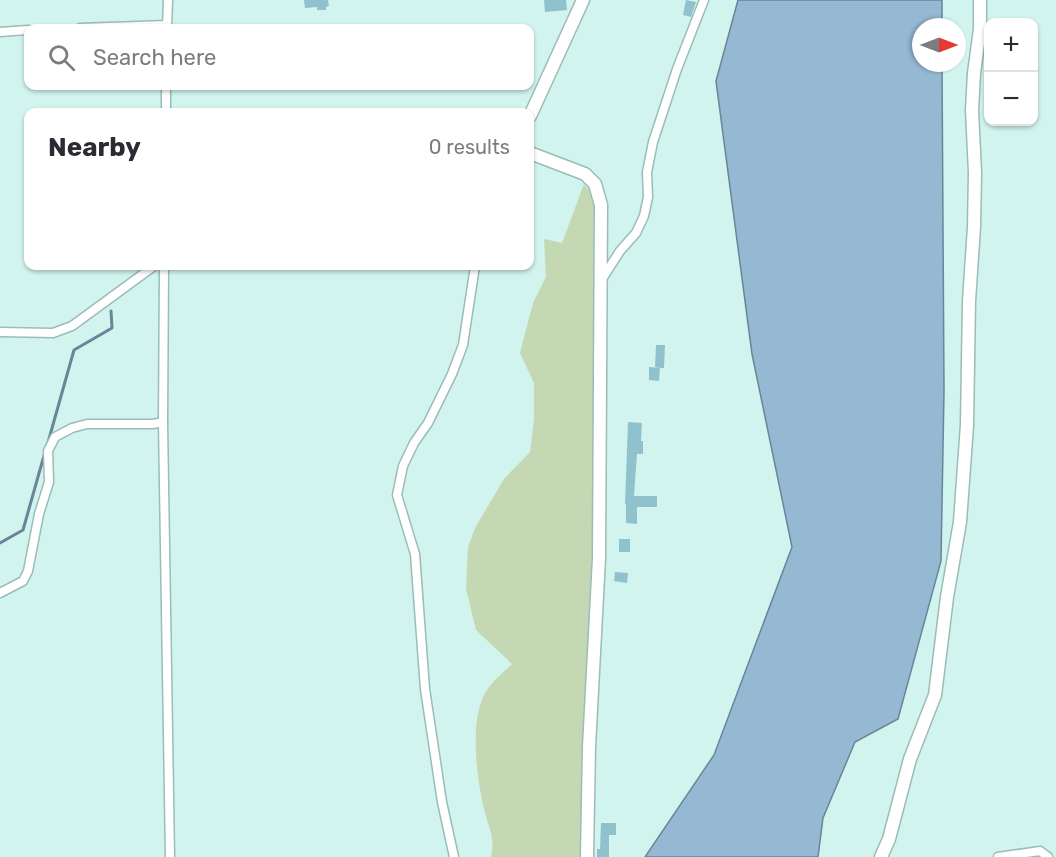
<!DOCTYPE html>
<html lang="en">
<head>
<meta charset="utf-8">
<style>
  :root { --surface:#fff; --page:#f7f7f7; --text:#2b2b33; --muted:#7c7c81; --line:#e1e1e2 }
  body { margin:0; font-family:Rubik,sans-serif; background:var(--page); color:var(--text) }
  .controls { position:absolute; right:18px; top:18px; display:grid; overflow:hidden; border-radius:12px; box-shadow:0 2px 4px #0004 }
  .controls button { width:54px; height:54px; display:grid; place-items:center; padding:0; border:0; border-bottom:2px solid var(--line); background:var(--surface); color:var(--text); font:30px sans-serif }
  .compass { position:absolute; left:912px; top:18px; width:54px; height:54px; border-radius:50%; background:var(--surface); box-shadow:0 2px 4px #0004; rotate:90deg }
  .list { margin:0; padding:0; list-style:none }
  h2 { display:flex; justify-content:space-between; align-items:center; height:78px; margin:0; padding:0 24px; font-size:26px }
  h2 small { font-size:20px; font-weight:400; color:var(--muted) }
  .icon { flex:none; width:33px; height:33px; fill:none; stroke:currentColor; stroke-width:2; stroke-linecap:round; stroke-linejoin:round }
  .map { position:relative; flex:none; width:1056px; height:857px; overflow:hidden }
  .search { position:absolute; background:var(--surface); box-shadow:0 2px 4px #0004; left:24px; top:24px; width:510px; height:66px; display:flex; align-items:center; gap:15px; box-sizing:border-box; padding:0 21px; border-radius:12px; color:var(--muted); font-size:22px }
  .panel { position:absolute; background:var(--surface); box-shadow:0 2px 4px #0004; left:24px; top:108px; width:510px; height:162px; border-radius:12px }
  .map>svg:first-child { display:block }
  .green { fill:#c4d8b3 }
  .water { fill:#95b8d3; stroke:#6a8598; stroke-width:1.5 }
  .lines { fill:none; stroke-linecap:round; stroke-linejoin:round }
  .stream { stroke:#6a8598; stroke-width:3 }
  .building { fill:#90c2cd }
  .minor-casing { stroke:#9bbcb7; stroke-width:11 }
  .secondary-casing { stroke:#9bbcb7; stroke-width:15 }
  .minor { stroke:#fff; stroke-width:8 }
  .secondary { stroke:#fff; stroke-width:12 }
</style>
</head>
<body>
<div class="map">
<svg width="1056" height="857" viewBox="0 0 1056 857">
  <rect width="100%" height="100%" fill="#d1f4ef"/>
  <path class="green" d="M 584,184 L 594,197 L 597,230 L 596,422 L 582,857 L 491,857 C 495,836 490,832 485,813 C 477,781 467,715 489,687 C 495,679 504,672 512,664 L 476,630 L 466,589 L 468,547 L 475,528 L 504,479 L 530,452 L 534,419 L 534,383 L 520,353 L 533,303 L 546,277 L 544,239 L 562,243 Z"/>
  <path class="water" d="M 738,0 L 942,0 L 942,27 L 921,27 L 921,63 L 942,63 L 944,391 L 941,561 L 898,719 L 855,742 L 823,818 L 818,857 L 645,857 L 714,755 L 792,547 L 752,354 L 716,81 Z"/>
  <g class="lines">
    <g class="stream">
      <path d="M 47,446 L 74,350 L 112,328 L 111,311"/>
      <path d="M 0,543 L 23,530 L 45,452"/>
    </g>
  </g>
  <g class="building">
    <path d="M 304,0 L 328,0 L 329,6 L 326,7 L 326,10 L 317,10 L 317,7 L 305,8 Z"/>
    <path d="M 544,0 L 566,0 L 567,10 L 545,12 Z"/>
    <path d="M 686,0 L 696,2 L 691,17 L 683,15 Z"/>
    <path d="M 656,345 L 665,345 L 664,368 L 660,368 L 659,381 L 649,380 L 649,367 L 660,368 L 655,367 Z"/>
    <path d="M 628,422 L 642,423 L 641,441 L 643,441 L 643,454 L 637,454 L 634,496 L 657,496 L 657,507 L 637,507 L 637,524 L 626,523 L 626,504 L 625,504 Z"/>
    <rect x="619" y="539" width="11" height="13"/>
    <path d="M 615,572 L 628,573 L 627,583 L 614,581 Z"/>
    <path d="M 601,823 L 616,823 L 616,835 L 609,835 L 609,857 L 597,857 L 597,849 L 600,849 Z"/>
  </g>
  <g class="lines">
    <defs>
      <g id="minor">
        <path d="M 80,28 L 167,25"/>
        <path d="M 167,28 L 168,0"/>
        <path d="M 0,32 L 28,30"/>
        <path d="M 166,112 L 166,86"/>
        <path d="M 164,266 L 163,422 L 170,857"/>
        <path d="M 602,279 L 620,251 L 636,233 L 644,216 L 648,197 L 647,172 L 653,142 L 677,69 L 704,0"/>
        <path d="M 0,332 L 53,333 L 72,326 L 154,266"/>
        <path d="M 0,593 L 23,581 L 28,571 L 39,514 L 49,482 L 48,451 L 55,437 L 72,428 L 87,424 L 153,424 L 163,422"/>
        <path d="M 454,857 L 442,802 L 425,689 L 415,554 L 397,495 L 403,466 L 414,443 L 428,423 L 452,374 L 463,345 L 475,266"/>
        <path d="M 998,857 L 1040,851 L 1048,857"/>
      </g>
      <g id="secondary">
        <path d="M 530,116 L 583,0"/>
        <path d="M 530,153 L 585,174 L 595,184 L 601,205 L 599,558 L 589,747 L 587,857"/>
        <path d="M 881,857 L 889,839 L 910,759 L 935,695 L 947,597 L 960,522 L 967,425 L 969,301 L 974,227 L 975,173 L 972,110 L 974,73 L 980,29 L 980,0"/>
      </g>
    </defs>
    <use href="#minor" class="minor-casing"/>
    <use href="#secondary" class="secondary-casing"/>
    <use href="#minor" class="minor"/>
    <use href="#secondary" class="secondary"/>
  </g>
</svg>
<div class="controls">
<button>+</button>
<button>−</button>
</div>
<svg class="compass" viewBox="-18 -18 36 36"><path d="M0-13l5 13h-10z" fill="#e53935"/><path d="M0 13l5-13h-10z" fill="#7c7c81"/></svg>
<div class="search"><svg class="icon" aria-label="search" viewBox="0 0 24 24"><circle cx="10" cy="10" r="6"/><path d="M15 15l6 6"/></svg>Search here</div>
<section class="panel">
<h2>Nearby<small>0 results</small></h2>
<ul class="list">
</ul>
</section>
</div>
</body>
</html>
